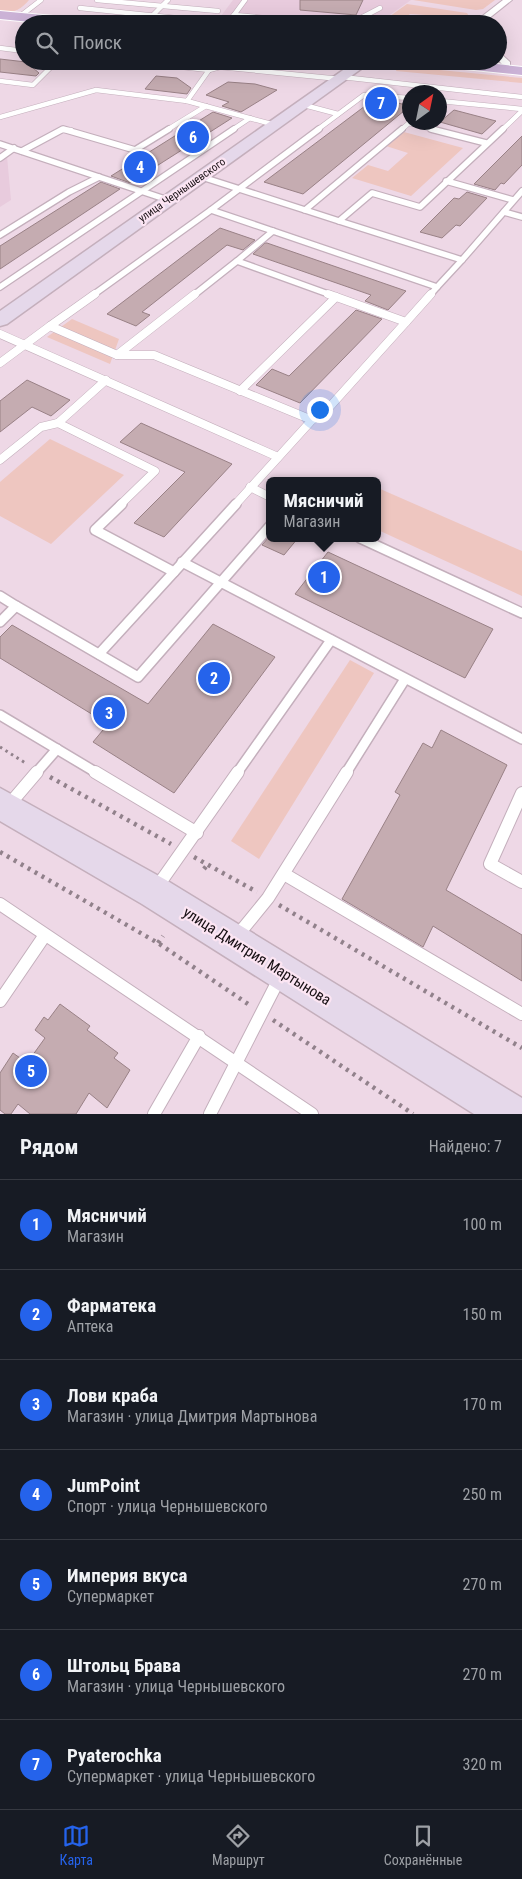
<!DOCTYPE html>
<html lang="ru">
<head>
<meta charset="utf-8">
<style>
  :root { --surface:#171b24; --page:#20242c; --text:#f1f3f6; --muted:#9ea1a6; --line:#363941; --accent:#2563eb }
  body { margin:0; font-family:"Roboto Condensed",sans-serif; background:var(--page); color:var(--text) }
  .compass { position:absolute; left:402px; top:85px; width:45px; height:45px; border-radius:50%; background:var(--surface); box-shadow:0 5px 20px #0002; rotate:33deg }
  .you { position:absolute; left:319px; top:409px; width:18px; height:18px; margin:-12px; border:4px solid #fff; border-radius:50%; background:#1a73e8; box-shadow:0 0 0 8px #1a73e833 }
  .badge { display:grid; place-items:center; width:32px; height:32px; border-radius:50%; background:var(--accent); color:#fff; font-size:16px; font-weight:700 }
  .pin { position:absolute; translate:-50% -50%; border:2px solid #fff; box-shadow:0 1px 5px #0006 }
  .popup { position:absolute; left:266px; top:477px; width:115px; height:65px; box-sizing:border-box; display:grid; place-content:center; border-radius:8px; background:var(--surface); filter:drop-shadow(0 1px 4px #0005); font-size:16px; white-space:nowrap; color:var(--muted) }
  .popup b { font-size:19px; color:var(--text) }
  .popup::after { content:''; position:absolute; left:50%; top:100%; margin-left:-10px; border:10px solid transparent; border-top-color:var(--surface) }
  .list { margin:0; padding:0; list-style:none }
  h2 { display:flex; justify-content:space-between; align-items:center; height:65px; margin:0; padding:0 20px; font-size:21px }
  h2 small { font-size:16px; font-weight:400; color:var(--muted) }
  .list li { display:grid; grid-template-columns:32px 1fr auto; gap:15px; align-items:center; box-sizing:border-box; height:90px; padding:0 20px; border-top:1px solid var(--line) }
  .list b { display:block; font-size:19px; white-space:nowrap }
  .list p { margin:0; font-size:16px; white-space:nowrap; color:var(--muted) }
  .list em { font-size:16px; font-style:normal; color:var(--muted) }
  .icon { flex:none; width:28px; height:28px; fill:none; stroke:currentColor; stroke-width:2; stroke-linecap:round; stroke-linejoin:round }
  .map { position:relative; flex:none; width:522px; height:1114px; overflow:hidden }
  .search { position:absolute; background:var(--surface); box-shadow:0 5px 20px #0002; left:15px; right:15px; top:15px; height:55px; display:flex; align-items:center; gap:12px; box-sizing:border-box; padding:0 18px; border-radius:28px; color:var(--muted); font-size:19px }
  .sheet { height:695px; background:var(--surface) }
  nav { display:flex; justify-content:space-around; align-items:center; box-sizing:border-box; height:70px; border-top:1px solid var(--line); background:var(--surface); font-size:14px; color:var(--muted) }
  nav a { display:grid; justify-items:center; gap:2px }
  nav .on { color:var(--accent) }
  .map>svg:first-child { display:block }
  .built { fill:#e8cbdd }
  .green { fill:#eec6c0 }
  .building { fill:#c5acb1; stroke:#998186 }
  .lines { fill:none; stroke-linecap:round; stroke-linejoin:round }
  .lane-far4-casing { stroke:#c4afbc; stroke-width:5.5 }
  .lane-far3-casing { stroke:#c4afbc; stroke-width:8 }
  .lane-far2-casing { stroke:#c4afbc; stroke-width:9 }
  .lane-far1-casing { stroke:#c4afbc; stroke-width:12 }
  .lane-casing { stroke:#c4afbc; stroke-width:14 }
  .street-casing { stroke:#c4afbc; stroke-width:2 }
  .secondary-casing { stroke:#c4afbc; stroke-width:3 }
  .primary-casing { stroke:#fff; stroke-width:2 }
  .path-far2 { stroke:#91818b; stroke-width:2; stroke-dasharray:1 2; stroke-linecap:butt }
  .path-far1 { stroke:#91818b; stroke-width:3; stroke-dasharray:2.5 4; stroke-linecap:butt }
  .path { stroke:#91818b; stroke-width:4.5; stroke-dasharray:3 5; stroke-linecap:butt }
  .lane-far4 { stroke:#fff; stroke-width:4.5 }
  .lane-far3 { stroke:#fff; stroke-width:5.5 }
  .lane-far2 { stroke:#fff; stroke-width:8 }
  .lane-far1 { stroke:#fff; stroke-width:9 }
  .lane { stroke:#fff; stroke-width:12 }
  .street { fill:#fff; fill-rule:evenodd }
  .secondary { fill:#e5d8ea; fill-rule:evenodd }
  .primary { fill:#cbb2d6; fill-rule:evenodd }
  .labels { text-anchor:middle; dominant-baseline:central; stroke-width:4.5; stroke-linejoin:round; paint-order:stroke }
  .far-street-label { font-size:11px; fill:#160f13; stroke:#fce5f3 }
  .near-street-label { font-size:15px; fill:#160f13; stroke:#fce5f3 }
</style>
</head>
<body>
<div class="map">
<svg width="522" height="1114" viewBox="0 0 522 1114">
  <rect width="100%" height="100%" fill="#eed8e6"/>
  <g class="built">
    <path d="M 233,0 L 411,0 L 377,24 L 215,24 Z"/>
    <path d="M 7,156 L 11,200 L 0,207 L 0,157 Z"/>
  </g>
  <g class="green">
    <path d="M 0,0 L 29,0 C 21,10 13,13 0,12 Z"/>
    <path d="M 413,0 L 495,0 L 483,9 L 476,10 Z"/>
    <path d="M 407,4 L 467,13 L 470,18 L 410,14 L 397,24 L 379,24 Z"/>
    <path d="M 296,61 L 348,61 L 340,68 L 308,65 Z"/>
    <path d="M 398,66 L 522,78 L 522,83 L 396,71 Z"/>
    <path d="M 404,132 L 463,148 L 411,196 L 352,178 L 368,165 L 388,171 L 408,153 L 386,146 Z"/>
    <path d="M 72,319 L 119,339 L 110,364 L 47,337 Z"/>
    <path d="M 50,439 L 124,475 L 51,544 L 0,516 L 0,482 Z"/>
    <path d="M 378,488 L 522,551 L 522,596 L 378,530 Z"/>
    <path d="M 350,660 L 374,673 L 259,859 L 231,841 Z"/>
  </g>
  <g class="building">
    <path d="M 300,0 L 363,0 L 356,15 L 300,10 Z"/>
    <path d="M 0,59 L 26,62 L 39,73 L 36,76 L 0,72 Z"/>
    <path d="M 156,76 L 177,78 L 191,88 L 187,94 L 145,89 Z"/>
    <path d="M 228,82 L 255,84 L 277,90 L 241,112 L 222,106 L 229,102 L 206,95 Z"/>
    <path d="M 373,100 L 390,101 L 410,106 L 303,194 L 264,182 Z"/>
    <path d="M 454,110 L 496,121 L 482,134 L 440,122 Z"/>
    <path d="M 213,112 L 232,118 L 130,183 L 111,176 Z"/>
    <path d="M 522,136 L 522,165 L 504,184 L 501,183 L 495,190 L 474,184 Z"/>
    <path d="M 101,182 L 120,189 L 0,269 L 0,246 Z"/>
    <path d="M 467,192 L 487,198 L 460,226 L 456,225 L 442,238 L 420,232 L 454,198 L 459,199 Z"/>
    <path d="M 220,228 L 255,240 L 243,250 L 227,245 L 142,312 L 150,315 L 136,326 L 107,314 Z"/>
    <path d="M 265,243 L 267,243 L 406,291 L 388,310 L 365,301 L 371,295 L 253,254 Z"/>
    <path d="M 356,310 L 382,319 L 300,403 L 256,385 L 272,369 L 289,376 Z"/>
    <path d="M 27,380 L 70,400 L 51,416 L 32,407 L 0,432 L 0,401 Z"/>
    <path d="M 141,423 L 232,464 L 164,537 L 134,523 L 185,472 L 120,442 Z"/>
    <path d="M 268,538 L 298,538 L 284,555 L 262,545 Z"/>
    <path d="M 328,552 L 493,629 L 465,678 L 295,594 Z"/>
    <path d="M 213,624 L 275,657 L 174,793 L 93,742 L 108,724 L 0,658 L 0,637 L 12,625 L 148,704 Z"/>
    <path d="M 441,730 L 507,765 L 446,890 L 522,935 L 522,981 L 433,926 L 423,947 L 342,899 L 400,795 L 395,792 L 423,743 L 432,748 Z"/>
    <path d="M 60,1004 L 90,1026 L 87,1030 L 118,1053 L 114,1058 L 130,1070 L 107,1108 L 89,1093 L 76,1114 L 30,1114 L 18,1104 L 11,1114 L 5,1114 L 0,1110 L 0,1073 L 13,1053 L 27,1063 L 45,1038 L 35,1030 L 44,1017 L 48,1020 Z"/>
  </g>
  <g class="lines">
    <defs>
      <g id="lane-far4">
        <path d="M 97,0 L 218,11"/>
        <path d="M 80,8 L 205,21"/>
        <path d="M 234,15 L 245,0"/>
        <path d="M 19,17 L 41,0"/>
        <path d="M 144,24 L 168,0"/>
        <path d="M 226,24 L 234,15 L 328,24"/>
        <path d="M 349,24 L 380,8"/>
        <path d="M 413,24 L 417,20"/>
        <path d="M 0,48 L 24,51"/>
        <path d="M 128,61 L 209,70 L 220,67 L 340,79"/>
        <path d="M 342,77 L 522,97"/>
        <path d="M 0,81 L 33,85 L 57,61"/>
        <path d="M 187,101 L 275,125"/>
        <path d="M 440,101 L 522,109"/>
        <path d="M 304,105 L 338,114"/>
        <path d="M 0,117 L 96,90 L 187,101 L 209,70"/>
        <path d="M 61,130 L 71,130"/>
        <path d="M 167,130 L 206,106"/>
        <path d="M 232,130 L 250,118"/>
        <path d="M 317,130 L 364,95 L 410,98"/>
        <path d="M 401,130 L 409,123 L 436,130"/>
        <path d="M 502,130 L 522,111"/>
      </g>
      <g id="lane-far3">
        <path d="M 431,129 L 486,143"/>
        <path d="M 503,129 L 420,207 L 372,193 L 339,221 L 462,260 L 522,191"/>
        <path d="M 0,144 L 168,200"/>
        <path d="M 22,151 L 63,129 L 135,150 L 169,129"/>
        <path d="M 0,158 L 14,148"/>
        <path d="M 202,177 L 305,210 L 402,129"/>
        <path d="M 446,181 L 513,200"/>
        <path d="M 211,210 L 319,129"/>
        <path d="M 305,210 L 339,221"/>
        <path d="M 504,212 L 522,217"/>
        <path d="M 0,235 L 69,192 L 99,177"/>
        <path d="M 237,261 L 273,231 L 437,287 L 430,295"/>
        <path d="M 0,287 L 234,129"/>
        <path d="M 437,287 L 462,260"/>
        <path d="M 93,295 L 211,210 L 273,231"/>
        <path d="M 194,295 L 237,261 L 331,295"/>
      </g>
      <g id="lane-far2">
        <path d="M 406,322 L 431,294"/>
        <path d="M 50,326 L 95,294"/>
        <path d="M 0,334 L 278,457"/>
        <path d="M 117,355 L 195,294"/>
        <path d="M 0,363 L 50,326 L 117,355 L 154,355 L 312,420 L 235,505"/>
        <path d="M 240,391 L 336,297"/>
        <path d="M 312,420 L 325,412 L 406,322 L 328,294"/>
        <path d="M 58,423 L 155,471 L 120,505"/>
        <path d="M 0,460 L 41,427 L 58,423 L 106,380"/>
        <path d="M 250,487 L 270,497"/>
      </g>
      <g id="lane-far1">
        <path d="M 122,504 L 95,530 L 174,572 L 236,504"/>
        <path d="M 360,538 L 522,613"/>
        <path d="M 182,562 L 522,739"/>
        <path d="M 0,596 L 16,606 L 0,622"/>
        <path d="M 16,606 L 138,677 L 270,526"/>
        <path d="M 99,654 L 174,572"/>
        <path d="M 0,715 L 97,773"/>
        <path d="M 36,773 L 57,749"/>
        <path d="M 237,773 L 331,640"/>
        <path d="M 346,773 L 405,679"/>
      </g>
      <g id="lane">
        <path d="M 95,772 L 197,833"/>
        <path d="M 522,793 L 490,864 L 522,882"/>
        <path d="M 8,806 L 37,772"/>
        <path d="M 284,874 L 522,1014"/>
        <path d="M 157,887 L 238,772"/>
        <path d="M 0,904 L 312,1114"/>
        <path d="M 237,936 L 268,898 L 347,772"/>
        <path d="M 0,1001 L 45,935"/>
        <path d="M 154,1114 L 199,1036"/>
        <path d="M 210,1114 L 280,977"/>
      </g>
      <g id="street">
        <path d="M 503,0 L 512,0 L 482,24 L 472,24 Z"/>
        <path d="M 498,51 L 510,62 L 510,66 L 504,66 L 498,60 Z"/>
      </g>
      <g id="secondary">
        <path d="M 356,61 L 372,61 L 7,324 L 0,326 L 0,311 Z"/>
        <path d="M 0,788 L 166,880 L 522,1098 L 522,1114 L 474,1114 L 142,904 L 0,821 Z"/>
      </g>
      <g id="primary">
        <path d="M 0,11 L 96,20 L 102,24 L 51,24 L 0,19 Z"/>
        <path d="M 419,61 L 470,61 L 522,67 L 522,75 L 426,65 Z"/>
      </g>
    </defs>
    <use href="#lane-far4" class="lane-far4-casing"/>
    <use href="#lane-far3" class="lane-far3-casing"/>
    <use href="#lane-far2" class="lane-far2-casing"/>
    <use href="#lane-far1" class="lane-far1-casing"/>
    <use href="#lane" class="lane-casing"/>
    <use href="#street" class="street-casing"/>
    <use href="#secondary" class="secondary-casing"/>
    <use href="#primary" class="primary-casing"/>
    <path class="path-far2" d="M 70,61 L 119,66"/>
    <path class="path-far1" d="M 0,747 L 27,764"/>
    <g class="path">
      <path d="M 50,777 L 171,844"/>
      <path d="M 0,852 L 158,943 L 251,1006"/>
      <path d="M 194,857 L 257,892"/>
      <path d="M 204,869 L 208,864"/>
      <path d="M 279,905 L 522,1048"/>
      <path d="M 158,943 L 163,936"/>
      <path d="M 273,1020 L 413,1114"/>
    </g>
    <use href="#lane-far4" class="lane-far4"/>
    <use href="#lane-far3" class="lane-far3"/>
    <use href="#lane-far2" class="lane-far2"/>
    <use href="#lane-far1" class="lane-far1"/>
    <use href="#lane" class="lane"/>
    <use href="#street" class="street"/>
    <use href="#secondary" class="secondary"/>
    <use href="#primary" class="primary"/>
  </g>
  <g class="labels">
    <g class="far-street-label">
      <text transform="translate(182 190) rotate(-35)">улица Чернышевского</text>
    </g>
    <g class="near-street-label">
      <text transform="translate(257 956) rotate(32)">улица Дмитрия Мартынова</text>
    </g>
  </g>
</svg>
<svg class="compass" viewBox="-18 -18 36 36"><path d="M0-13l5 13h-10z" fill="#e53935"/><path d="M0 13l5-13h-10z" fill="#9ea1a6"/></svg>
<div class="you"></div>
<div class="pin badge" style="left:324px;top:577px">1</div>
<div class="popup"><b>Мясничий</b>Магазин</div>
<div class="pin badge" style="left:214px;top:678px">2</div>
<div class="pin badge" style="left:109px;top:713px">3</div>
<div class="pin badge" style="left:140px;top:167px">4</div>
<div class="pin badge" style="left:31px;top:1071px">5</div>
<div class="pin badge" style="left:193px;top:137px">6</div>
<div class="pin badge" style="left:381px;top:103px">7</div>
<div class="search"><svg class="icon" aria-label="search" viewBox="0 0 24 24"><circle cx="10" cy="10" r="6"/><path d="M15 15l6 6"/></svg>Поиск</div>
</div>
<section class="sheet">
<h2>Рядом<small>Найдено: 7</small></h2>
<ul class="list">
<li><span class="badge">1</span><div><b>Мясничий</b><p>Магазин</p></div><em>100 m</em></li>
<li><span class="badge">2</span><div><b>Фарматека</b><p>Аптека</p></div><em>150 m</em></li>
<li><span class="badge">3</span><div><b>Лови краба</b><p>Магазин · улица Дмитрия Мартынова</p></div><em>170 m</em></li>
<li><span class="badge">4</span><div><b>JumPoint</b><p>Спорт · улица Чернышевского</p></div><em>250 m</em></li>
<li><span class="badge">5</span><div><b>Империя вкуса</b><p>Супермаркет</p></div><em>270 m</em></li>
<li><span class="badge">6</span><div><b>Штольц Брава</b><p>Магазин · улица Чернышевского</p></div><em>270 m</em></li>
<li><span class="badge">7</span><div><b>Pyaterochka</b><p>Супермаркет · улица Чернышевского</p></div><em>320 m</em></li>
</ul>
</section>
<nav>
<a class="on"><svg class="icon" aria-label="map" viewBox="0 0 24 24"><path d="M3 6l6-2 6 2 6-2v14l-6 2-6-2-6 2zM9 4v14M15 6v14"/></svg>Карта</a>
<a><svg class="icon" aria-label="directions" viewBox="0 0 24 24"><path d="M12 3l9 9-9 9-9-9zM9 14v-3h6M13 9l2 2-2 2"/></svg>Маршрут</a>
<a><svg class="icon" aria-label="saved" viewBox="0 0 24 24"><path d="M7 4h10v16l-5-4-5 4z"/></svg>Сохранённые</a>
</nav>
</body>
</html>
